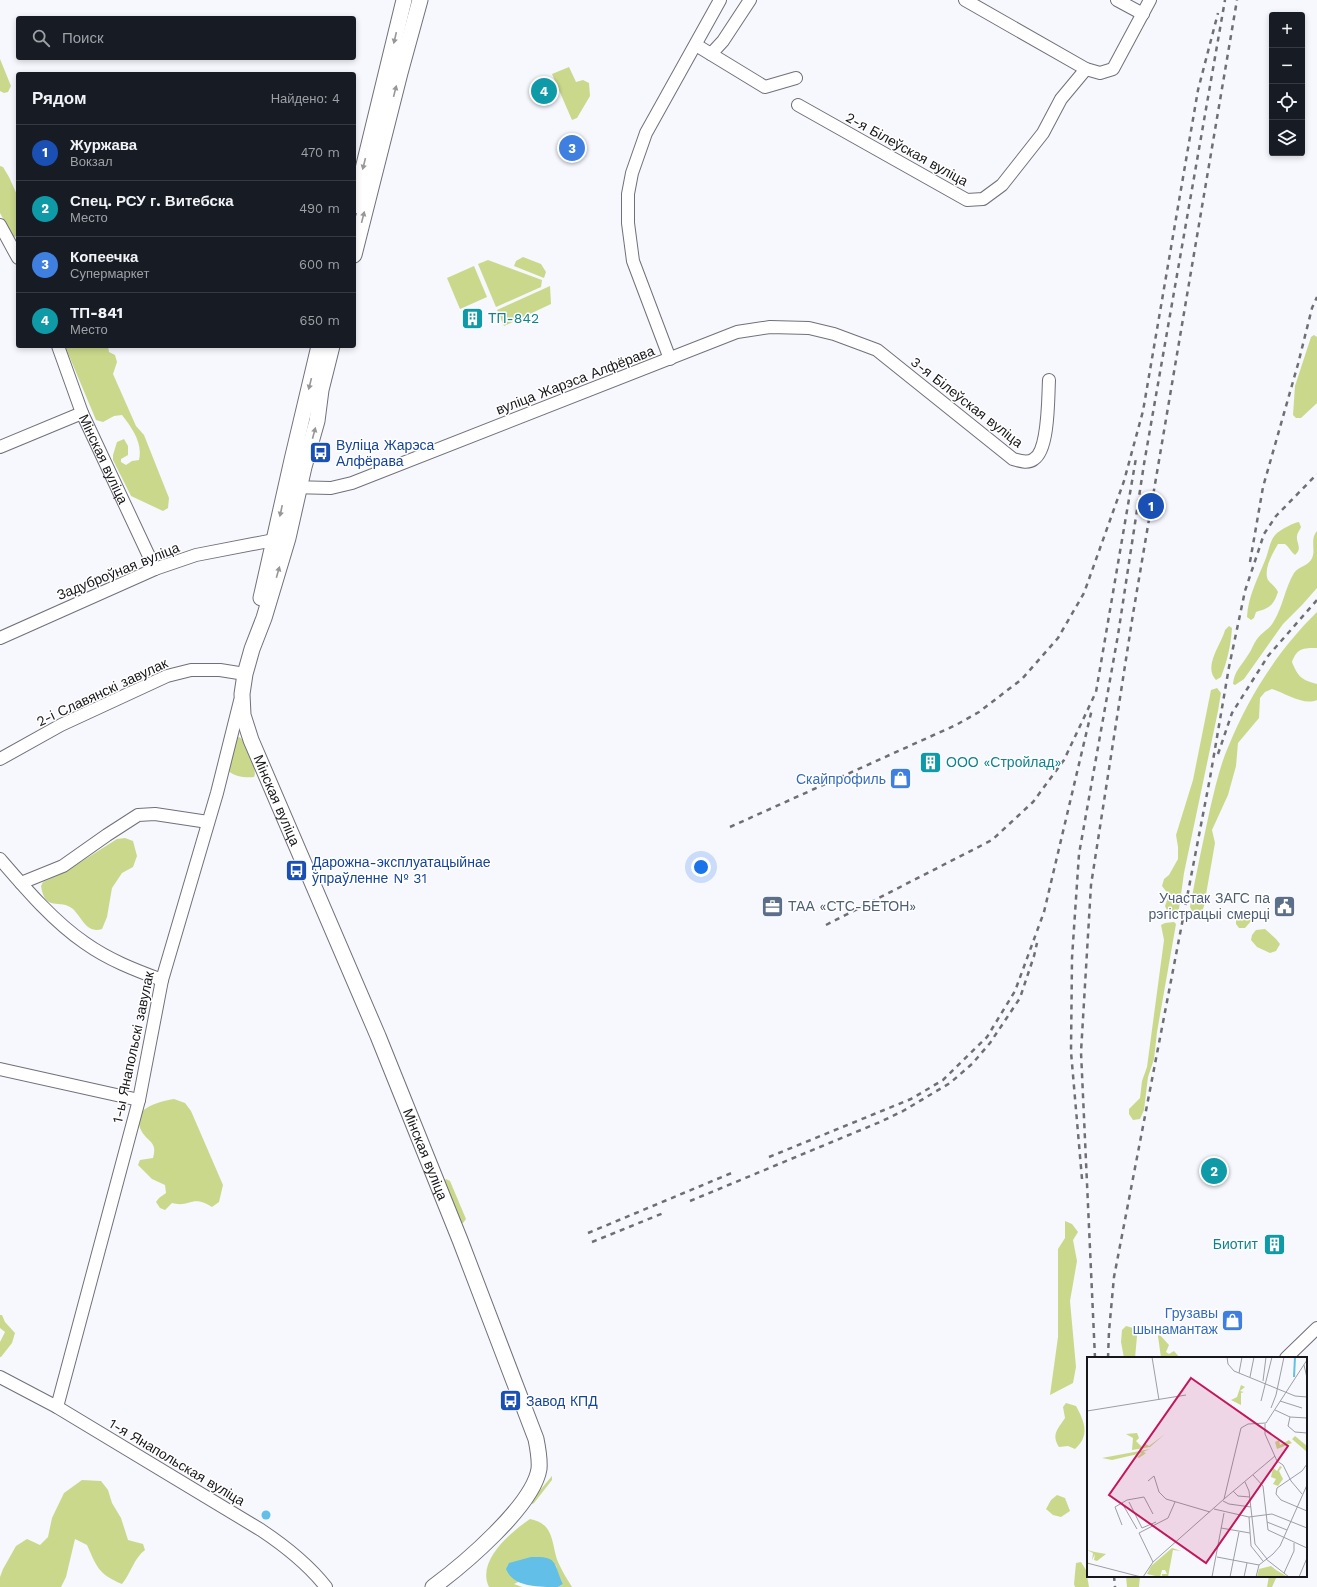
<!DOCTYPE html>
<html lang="ru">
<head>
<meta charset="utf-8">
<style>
  :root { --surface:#171b24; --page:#242831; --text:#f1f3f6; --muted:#9ea1a6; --line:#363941; --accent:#5e61d9 }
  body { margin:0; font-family:"Work Sans",sans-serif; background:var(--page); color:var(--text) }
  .controls { position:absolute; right:12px; top:12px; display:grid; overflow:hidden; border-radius:4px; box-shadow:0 2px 6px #0003 }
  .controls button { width:36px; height:36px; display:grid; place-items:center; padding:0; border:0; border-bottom:1px solid var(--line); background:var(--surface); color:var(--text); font:20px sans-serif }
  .you { position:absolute; left:701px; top:867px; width:14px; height:14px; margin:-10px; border:3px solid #fff; border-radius:50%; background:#1a73e8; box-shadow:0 0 0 6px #1a73e833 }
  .badge { display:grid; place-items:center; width:26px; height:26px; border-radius:50%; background:var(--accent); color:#fff; font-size:13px; font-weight:700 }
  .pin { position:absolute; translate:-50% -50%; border:2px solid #fff; box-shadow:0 1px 4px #0006 }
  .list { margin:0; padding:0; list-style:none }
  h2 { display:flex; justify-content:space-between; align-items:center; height:52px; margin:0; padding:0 16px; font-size:17px }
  h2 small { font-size:13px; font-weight:400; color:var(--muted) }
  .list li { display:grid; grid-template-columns:26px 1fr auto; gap:12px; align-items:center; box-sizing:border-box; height:56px; padding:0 16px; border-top:1px solid var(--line) }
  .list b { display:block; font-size:15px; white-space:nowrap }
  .list p { margin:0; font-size:13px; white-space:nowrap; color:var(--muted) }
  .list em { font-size:13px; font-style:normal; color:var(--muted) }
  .icon { flex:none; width:22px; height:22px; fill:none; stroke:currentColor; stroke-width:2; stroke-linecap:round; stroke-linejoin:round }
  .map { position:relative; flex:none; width:1317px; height:1587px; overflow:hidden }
  .search { position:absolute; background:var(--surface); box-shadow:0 2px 6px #0003; left:16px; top:16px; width:340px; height:44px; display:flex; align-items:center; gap:10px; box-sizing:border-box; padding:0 14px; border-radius:4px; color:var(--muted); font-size:15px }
  .panel { position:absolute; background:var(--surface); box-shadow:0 2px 6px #0003; left:16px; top:72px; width:340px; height:276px; border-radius:4px }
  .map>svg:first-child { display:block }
  .green { fill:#cad88b }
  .water { fill:#62bfe8 }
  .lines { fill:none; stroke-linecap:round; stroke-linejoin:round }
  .minor-casing { stroke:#707079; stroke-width:14 }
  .major-casing { stroke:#707079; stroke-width:17 }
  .minor { stroke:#fff; stroke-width:12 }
  .major { stroke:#fff; stroke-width:15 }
  .rail { stroke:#6e6e73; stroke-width:2.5; stroke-dasharray:5 5; stroke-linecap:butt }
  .oneway { fill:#979798 }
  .labels { text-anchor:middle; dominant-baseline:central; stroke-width:3; stroke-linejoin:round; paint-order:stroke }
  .street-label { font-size:14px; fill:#17171b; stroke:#fff }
  .culture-label { font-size:14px; fill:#0d838f; stroke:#fff; text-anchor:start }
  .transit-label { font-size:14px; fill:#164399; stroke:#fff; text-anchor:start }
  .shop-label { font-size:14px; fill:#366cbe; stroke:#fff; text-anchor:end }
  .service-label { font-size:14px; fill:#4e5e75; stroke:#fff; text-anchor:end }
  .inset-river { fill:none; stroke:#62bfe8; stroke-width:2 }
  .inset-road { fill:none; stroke:#9d9da3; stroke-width:1 }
  .view { fill:#c2185b; fill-opacity:0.15; stroke:#c2185b; stroke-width:2 }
  .inset-edge { fill:none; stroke:#17171b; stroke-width:2 }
</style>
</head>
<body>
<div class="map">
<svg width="1317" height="1587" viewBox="0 0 1317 1587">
  <rect width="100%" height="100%" fill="#f7f7fe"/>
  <g class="green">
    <path d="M 0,59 L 11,86 L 8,92 L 4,93 L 0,91 Z"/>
    <path d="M 569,67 L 576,82 L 583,80 L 589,83 L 590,96 L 577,118 L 572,120 L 552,74 Z"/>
    <path d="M 0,166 L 3,167 L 9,177 L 18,197 L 18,235 L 15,237 L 12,235 L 0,213 Z"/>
    <path d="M 523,257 L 541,264 L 546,272 L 544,278 L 514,266 L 516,261 Z"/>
    <path d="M 488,260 L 542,280 L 541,287 L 496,307 L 478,264 Z"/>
    <path d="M 474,266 L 487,297 L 460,309 L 447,278 Z"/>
    <path d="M 550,286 L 551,304 L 504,326 L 497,310 Z"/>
    <path d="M 1314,335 L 1317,337 L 1317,403 L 1301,418 L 1296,418 L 1293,415 L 1295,386 L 1311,337 Z"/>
    <path d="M 65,346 L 108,346 L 109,352 L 115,355 L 117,362 L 113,374 L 136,426 L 144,435 L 169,498 L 168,508 L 163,511 L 131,496 L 113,460 L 113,455 L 117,442 L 124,439 L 128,446 L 128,455 L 121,459 L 121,462 L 126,465 L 132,461 L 139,460 C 143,443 132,428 122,415 L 114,416 L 103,422 L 96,420 Z"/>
    <path d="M 1299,522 L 1301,527 C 1300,530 1297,533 1297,536 C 1296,544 1303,548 1295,555 C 1291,552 1289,547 1285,544 L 1278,544 C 1273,553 1263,569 1268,580 C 1271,584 1276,587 1278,592 C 1273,606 1270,608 1256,612 L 1254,618 L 1251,620 L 1247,617 C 1248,596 1258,578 1266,558 C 1269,550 1270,539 1277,533 C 1282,529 1293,523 1299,522 Z"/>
    <path d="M 1317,531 L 1317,588 L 1302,605 L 1283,624 L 1244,679 L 1235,685 L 1233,684 C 1234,671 1242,665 1248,655 C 1252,650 1253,644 1257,639 C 1262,632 1270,629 1274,621 C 1283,606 1285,588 1294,573 C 1298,567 1307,566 1311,560 C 1317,551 1309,540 1317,531 Z"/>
    <path d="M 1317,612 L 1317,648 C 1303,648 1297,648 1292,662 C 1298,677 1302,680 1317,684 L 1317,700 C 1304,706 1285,693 1272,689 L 1265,692 L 1260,698 L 1259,718 L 1238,743 L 1236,766 L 1228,795 L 1212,830 L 1215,843 L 1204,906 L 1202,912 L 1196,914 L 1192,911 L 1190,907 C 1196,874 1203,842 1210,809 C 1215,788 1220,765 1229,745 C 1249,696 1279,649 1317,612 Z"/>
    <path d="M 1229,626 L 1232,628 C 1231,645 1227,662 1221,677 L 1216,680 C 1203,666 1221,645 1225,630 Z"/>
    <path d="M 1217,688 L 1221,693 L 1218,711 L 1184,873 L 1179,909 L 1175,911 L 1168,913 L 1165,906 L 1169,895 L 1162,886 L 1164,879 L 1169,875 L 1178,859 L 1178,847 L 1176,835 L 1193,780 L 1211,690 Z"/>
    <path d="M 239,737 C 246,740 258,771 254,777 C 247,778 233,777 228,770 L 236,738 Z"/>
    <path d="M 125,838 L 133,841 L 137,856 L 133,867 L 122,873 L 112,888 L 107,917 L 102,929 C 87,934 82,918 73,909 C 60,898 45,913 41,886 L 43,882 L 65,872 L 117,839 Z"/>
    <path d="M 1242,912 L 1246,913 L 1252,920 L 1245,928 L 1239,928 L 1236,924 L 1236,917 Z"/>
    <path d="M 1174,922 L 1176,924 L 1157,1032 L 1154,1059 L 1148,1077 L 1144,1110 L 1140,1119 L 1133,1120 L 1129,1114 L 1129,1109 L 1140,1098 L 1142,1081 L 1147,1067 L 1164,940 L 1161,925 L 1165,923 Z"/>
    <path d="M 1265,929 L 1276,939 L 1280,944 L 1276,951 L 1270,953 L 1257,947 L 1251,940 L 1252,935 L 1256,930 Z"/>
    <path d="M 174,1099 L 185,1103 L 191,1111 L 223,1185 L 219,1202 L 212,1207 C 192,1194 190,1208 172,1203 L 165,1210 L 160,1208 L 156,1202 L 159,1198 L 166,1193 L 165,1185 L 152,1179 L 138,1165 L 140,1160 L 153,1158 C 158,1142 148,1142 142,1132 C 129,1108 158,1102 174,1099 Z"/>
    <path d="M 446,1179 L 450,1181 L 466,1219 L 463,1223 L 461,1223 L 443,1182 Z"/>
    <path d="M 1065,1221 L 1072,1224 L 1078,1232 L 1073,1240 L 1077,1261 L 1070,1301 L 1076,1367 L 1073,1383 L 1050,1395 L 1058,1337 L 1058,1249 L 1065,1238 Z"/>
    <path d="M 0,1315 L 2,1315 L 5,1322 L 15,1333 L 12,1343 L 1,1357 L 0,1357 L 0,1342 L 5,1332 L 0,1328 Z"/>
    <path d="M 1126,1326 L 1133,1328 L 1137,1336 L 1135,1358 L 1124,1358 L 1121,1342 L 1122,1330 Z"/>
    <path d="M 1159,1334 L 1169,1345 L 1166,1352 L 1169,1354 L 1174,1351 L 1180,1358 L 1161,1358 L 1158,1336 Z"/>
    <path d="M 1066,1403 L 1076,1406 C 1085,1422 1090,1436 1075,1449 L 1068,1446 L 1059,1447 C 1051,1434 1058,1429 1065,1418 L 1063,1407 Z"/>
    <path d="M 552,1476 L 552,1480 L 534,1503 L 532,1504 L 531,1501 Z"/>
    <path d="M 82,1480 L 101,1481 L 108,1490 L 112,1503 L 121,1518 L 128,1540 L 143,1544 L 145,1550 C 134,1558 131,1573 122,1584 C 98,1574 97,1567 87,1545 L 75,1539 L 66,1577 L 61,1587 L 0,1587 L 0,1577 L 3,1569 L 16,1546 L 27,1539 L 40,1545 L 48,1537 L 52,1518 L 64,1493 Z"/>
    <path d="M 1057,1495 L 1065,1498 L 1070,1511 L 1061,1517 L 1053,1515 L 1046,1509 L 1051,1500 Z"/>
    <path d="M 530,1519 C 555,1524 551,1543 558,1562 C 562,1571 567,1579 572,1587 L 558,1587 L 563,1584 L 558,1574 L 556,1565 L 514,1584 L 522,1587 L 489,1587 C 476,1561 511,1532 530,1519 Z"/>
    <path d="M 1081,1562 L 1086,1570 L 1089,1587 L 1075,1587 L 1074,1584 L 1076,1563 Z"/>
    <path d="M 1126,1576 L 1140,1576 L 1139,1587 L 1127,1587 Z"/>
    <path d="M 1269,1576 L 1277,1576 L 1272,1587 L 1267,1587 Z"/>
  </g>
  <g class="water">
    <circle cx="266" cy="1515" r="4.5"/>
    <path d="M 531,1557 C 559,1556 553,1563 563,1584 L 558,1587 C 537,1587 513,1587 506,1569 L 509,1563 Z"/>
  </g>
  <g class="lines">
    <defs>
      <g id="minor">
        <path d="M 965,0 L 1086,69 L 1100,73 L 1113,69 L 1150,0"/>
        <path d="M 1117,0 L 1143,14"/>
        <path d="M 696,45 L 765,87 L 796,78"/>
        <path d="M 711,54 L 723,41 L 750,0"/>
        <path d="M 798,105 L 967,200 L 983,199 L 1002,185 L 1043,133 L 1061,99 L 1086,69"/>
        <path d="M 0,225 L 18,258"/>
        <path id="s1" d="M 58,346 L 82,413 L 155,569"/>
        <path d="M 670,359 L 633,261 L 628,223 L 628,194 L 632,173 L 646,133 L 720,0"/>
        <path d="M 0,447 L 82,413"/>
        <path d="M 290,487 L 331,488 L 352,483 L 737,332 L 770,327 L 809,328 L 834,334 L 869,347 L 877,350 L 1013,459 C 1020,461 1028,464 1034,459 C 1049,450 1048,398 1049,380"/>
        <path d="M 0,638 L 155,569 L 196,555 L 274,540"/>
        <path d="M 0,759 L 61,725 L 167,676 L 191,670 L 220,670 L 245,674"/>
        <path d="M 0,859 C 25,888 53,921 85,943 C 109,960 135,970 162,980"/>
        <path d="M 21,883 L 63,866 L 107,835 L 138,815 L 155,814 L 208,822"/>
        <path d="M 0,1069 L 139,1100"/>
        <path d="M 1286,1358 L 1317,1328"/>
        <path d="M 0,1377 L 57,1407 L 261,1530 C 285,1546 308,1564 326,1587"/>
        <path d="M 57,1407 L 139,1100 L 162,980 L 217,793 L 240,701"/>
      </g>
      <g id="major">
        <path d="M 354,206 L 404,0"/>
        <path d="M 354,255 L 400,73 L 420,0"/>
        <path id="s2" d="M 332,346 L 321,390 L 317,421 L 304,467 L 288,538 L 264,618 L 252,649 L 245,674 L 242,694 L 243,715 L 251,740 L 378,1036 L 460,1240 L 536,1439 C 538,1449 540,1459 539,1469 C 533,1506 463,1565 433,1587"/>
        <path d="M 261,598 L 292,460 L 319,346"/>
      </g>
    </defs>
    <use href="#minor" class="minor-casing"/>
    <use href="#major" class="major-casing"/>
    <use href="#minor" class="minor"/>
    <use href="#major" class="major"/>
    <g class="rail">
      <path d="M 1250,562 L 1263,487 L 1298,364 L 1312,308 L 1317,297"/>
      <path d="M 1218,754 L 1232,713 L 1268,656 L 1317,600"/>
      <path d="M 730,827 L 956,725 L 979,712 L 1022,679 L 1058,638 L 1084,593 L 1124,481 L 1143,411 L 1198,90 L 1218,13"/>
      <path d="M 826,925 L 992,840 L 1033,802 L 1064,760 L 1096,692 L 1136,458"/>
      <path d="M 769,1157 L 911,1099 L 943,1080 L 987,1037 L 1015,991 L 1044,912 L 1092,709"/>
      <path d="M 1082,1179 L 1071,1052 L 1072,958 L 1079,854 L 1118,635 L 1144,464 L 1225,0"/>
      <path d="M 690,1201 L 880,1122 L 903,1111 L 950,1083 L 972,1064 L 990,1043 L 1020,998 L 1034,956 L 1037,943"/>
      <path d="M 588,1233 L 734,1172"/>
      <path d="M 592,1242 L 666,1212"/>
      <path d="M 1095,1358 L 1081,1052 L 1091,885 L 1133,614 L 1237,0"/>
      <path d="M 1108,1358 L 1109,1331 L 1114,1277 L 1210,778 L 1229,667 L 1245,591 L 1264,534 L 1276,516 L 1317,474"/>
      <path d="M 1114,1576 L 1115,1587"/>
    </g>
  </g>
  <defs><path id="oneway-solid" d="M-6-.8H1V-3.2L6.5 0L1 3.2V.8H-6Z"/></defs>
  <g class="oneway">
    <use href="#oneway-solid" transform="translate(395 38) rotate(103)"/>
    <use href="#oneway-solid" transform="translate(395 91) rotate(-76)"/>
    <use href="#oneway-solid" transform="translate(364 164) rotate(104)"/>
    <use href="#oneway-solid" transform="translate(363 217) rotate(-76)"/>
    <use href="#oneway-solid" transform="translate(310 384) rotate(104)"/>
    <use href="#oneway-solid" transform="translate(314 433) rotate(-75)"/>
    <use href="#oneway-solid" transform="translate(281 511) rotate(102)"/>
    <use href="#oneway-solid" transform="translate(278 572) rotate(-74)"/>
  </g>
  <defs>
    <symbol id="building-square" viewBox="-11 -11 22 22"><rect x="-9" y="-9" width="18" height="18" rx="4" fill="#0f9aa8" stroke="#fff"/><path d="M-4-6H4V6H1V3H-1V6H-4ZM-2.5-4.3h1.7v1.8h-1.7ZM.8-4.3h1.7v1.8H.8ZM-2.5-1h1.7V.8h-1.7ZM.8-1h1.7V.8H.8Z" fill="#fff"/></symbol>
    <symbol id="bus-square" viewBox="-11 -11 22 22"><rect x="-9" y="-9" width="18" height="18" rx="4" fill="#1a4fb4" stroke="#fff"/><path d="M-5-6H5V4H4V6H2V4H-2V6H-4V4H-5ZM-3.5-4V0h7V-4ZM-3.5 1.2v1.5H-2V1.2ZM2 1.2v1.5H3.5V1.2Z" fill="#fff"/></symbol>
    <symbol id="shop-square" viewBox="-11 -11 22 22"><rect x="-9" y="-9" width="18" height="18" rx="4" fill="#3f7fe0" stroke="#fff"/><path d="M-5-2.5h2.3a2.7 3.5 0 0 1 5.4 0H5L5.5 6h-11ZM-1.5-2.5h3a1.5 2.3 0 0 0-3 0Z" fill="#fff"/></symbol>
    <symbol id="office-square" viewBox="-11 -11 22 22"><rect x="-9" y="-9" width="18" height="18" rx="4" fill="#5c6f8a" stroke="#fff"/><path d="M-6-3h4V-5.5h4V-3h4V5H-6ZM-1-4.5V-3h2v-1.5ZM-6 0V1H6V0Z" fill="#fff"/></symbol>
    <symbol id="civic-square" viewBox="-11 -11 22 22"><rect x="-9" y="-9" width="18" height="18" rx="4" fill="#5c6f8a" stroke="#fff"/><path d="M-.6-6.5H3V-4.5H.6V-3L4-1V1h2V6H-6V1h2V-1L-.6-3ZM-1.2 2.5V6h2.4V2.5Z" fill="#fff"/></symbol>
  </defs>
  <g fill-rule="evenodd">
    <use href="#building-square" x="460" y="306" width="25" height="25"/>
    <use href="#bus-square" x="308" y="440" width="25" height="25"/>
    <use href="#building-square" x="918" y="750" width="25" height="25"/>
    <use href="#shop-square" x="888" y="766" width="25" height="25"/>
    <use href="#bus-square" x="284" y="858" width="25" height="25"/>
    <use href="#office-square" x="760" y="894" width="25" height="25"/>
    <use href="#civic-square" x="1272" y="894" width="25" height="25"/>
    <use href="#building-square" x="1262" y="1232" width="25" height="25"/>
    <use href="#shop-square" x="1220" y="1308" width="25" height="25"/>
    <use href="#bus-square" x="498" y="1388" width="25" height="25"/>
  </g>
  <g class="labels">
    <g class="street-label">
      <text transform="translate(907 149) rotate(29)">2-я Білеўская вуліца</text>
      <text transform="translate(575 380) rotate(-21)">вуліца Жарэса Алфёрава</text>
      <text transform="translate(967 402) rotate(38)">3-я Білеўская вуліца</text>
      <text stroke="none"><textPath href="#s1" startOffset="122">Мінская вуліца</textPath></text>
      <text transform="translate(118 571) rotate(-22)">Задуброўная вуліца</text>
      <text transform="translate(102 692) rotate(-25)">2-і Славянскі завулак</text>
      <text stroke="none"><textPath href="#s2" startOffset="473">Мінская вуліца</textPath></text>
      <text transform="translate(133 1047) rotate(-78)">1-ы Янапольскі завулак</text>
      <text stroke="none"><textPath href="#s2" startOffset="857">Мінская вуліца</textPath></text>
      <text transform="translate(177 1462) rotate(31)">1-я Янапольская вуліца</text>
    </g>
    <g class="culture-label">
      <text x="488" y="318">ТП-842</text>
      <text x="946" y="762">ООО «Стройлад»</text>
      <text x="1258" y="1244" text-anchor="end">Биотит</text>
    </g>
    <g class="transit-label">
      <text x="336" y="445">Вуліца Жарэса<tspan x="336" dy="16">Алфёрава</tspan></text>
      <text x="312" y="862">Дарожна-эксплуатацыйнае<tspan x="312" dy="16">ўпраўленне № 31</tspan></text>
      <text x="526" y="1401">Завод КПД</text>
    </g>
    <g class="shop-label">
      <text x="886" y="779">Скайпрофиль</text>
      <text x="1218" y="1313">Грузавы<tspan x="1218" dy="16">шынамантаж</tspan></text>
    </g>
    <g class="service-label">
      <text x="1270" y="898">Участак ЗАГС па<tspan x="1270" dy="16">рэгістрацыі смерці</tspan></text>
      <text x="788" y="906" text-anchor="start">ТАА «СТС-БЕТОН»</text>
    </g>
  </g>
  <g transform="translate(1087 1357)">
    <rect width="220" height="220" fill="#f7f7fe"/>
    <path d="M 154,28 L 158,30 L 153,34 L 157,35 L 154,36 L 154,48 L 144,43 L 150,40 ZM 50,76 L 52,81 L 49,84 L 56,91 L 57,86 L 62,89 L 78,77 L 63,90 L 45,93 L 46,81 L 39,77 ZM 208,79 L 220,89 L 220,95 L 205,82 ZM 192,83 L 193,88 L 202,83 L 205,86 L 190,92 L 188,85 ZM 63,92 L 56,95 L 59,96 L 52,101 L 50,100 L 55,96 L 25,103 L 15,101 ZM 193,109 L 195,110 L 192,114 L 196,122 L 191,129 L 186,127 L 189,122 L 184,120 L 186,111 L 190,114 ZM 85,191 L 94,194 L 86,193 L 81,220 L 75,219 L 75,217 L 80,217 L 78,213 L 75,213 L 73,220 L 60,217 L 64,209 ZM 0,193 L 8,195 L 19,197 L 10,204 L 7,203 L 8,197 L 5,203 L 6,196 ZM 184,209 L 189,213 L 201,220 L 170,220 L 172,212 Z" fill="#cad88b"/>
    <path class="inset-river" d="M 207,20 L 208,0"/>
    <path class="inset-road" d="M 65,0 L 72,43M 140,0 L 141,7 L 147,14 L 208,39 L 220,40M 217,8 L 220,21M 152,16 L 155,0M 163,20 L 167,0M 176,24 L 179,0M 174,44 L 185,0M 193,44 L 215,51M 184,51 L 189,38 L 197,0M 188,53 L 203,60 L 220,61M 0,54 L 99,38M 203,60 L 201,69 L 208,75 L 220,76M 178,67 L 178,77 L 190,104 L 196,108 L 204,124 L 215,137M 220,107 L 215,114 L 190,131 L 189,137 L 194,143 L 220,154M 166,118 L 176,129 L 181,173 L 220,191M 61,124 L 67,119 L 72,135 L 79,142 L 123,155M 158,125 L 162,134 L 168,187 L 180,202M 146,134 L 151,139 L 163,140M 137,142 L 188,99M 136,144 L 142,147 L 164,150M 42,145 L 55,171 L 69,165M 35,146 L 50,172M 127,152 L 162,160 L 185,157 L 220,171M 162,160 L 164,189 L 176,204M 180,165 L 200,173M 35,168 L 28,150 L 40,143 L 57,140 L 66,157M 134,171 L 163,176M 130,200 L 172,208 L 186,197 L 193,189 L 220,128M 179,202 L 202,220M 66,205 L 52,176 L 81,161 L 88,145M 0,206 L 54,220M 197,216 L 207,194 L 207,186M 56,220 L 66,205 L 137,142 L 154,71 L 161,67 L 179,66 L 220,3M 125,220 L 137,156M 143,220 L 152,175M 157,220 L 160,206M 169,220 L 172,208M 212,220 L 220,201"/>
    <path class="view" d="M 104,21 L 201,89 L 119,206 L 22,138 Z"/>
    <rect width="220" height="220" class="inset-edge"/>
  </g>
</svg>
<div class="controls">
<button>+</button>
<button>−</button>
<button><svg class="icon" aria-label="locate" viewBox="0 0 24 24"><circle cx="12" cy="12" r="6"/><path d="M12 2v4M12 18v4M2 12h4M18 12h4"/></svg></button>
<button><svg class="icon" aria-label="layers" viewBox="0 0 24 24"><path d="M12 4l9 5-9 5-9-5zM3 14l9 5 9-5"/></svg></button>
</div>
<div class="you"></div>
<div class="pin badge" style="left:1151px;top:506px;background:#1a4fb4">1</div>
<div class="pin badge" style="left:1214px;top:1171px;background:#0f9aa8">2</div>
<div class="pin badge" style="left:572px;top:148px;background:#3f7fe0">3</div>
<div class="pin badge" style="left:544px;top:91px;background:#0f9aa8">4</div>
<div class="search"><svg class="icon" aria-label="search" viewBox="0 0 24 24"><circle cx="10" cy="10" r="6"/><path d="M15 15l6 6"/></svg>Поиск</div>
<section class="panel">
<h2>Рядом<small>Найдено: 4</small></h2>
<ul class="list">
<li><span class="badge" style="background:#1a4fb4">1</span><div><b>Журжава</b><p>Вокзал</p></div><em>470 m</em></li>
<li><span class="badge" style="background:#0f9aa8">2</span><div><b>Спец. РСУ г. Витебска</b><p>Место</p></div><em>490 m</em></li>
<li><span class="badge" style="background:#3f7fe0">3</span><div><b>Копеечка</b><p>Супермаркет</p></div><em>600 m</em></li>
<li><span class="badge" style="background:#0f9aa8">4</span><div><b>ТП-841</b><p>Место</p></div><em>650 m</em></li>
</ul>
</section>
</div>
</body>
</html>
